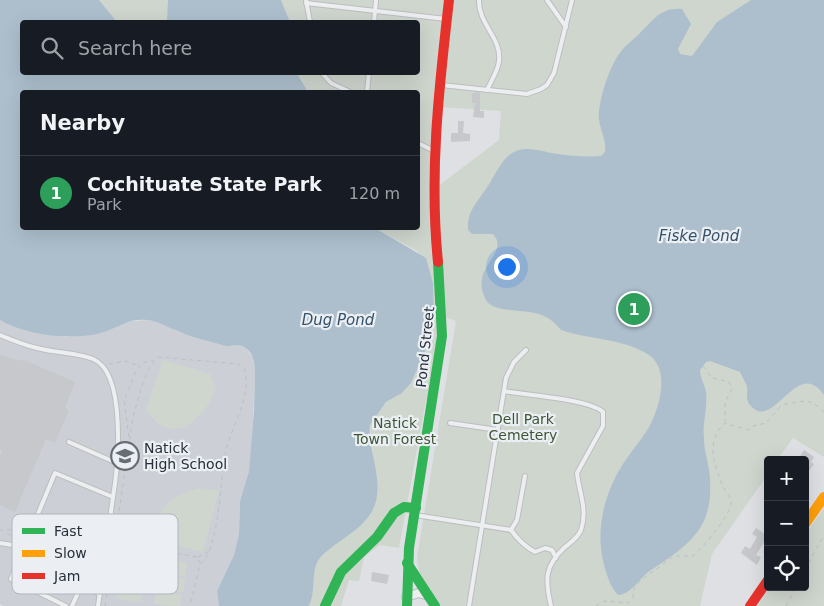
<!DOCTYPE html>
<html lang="en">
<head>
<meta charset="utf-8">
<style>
  :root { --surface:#171b24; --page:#242831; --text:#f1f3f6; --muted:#9ea1a6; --line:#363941; --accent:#7c3aed }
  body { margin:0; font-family:"DejaVu Sans",sans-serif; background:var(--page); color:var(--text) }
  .controls { position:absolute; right:15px; bottom:15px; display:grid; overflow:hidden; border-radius:5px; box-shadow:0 5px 20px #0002 }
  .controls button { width:45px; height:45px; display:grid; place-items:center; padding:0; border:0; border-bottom:1px solid var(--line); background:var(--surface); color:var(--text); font:25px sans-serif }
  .you { position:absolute; left:506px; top:266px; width:18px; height:18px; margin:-12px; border:4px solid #fff; border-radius:50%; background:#1a73e8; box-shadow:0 0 0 8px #1a73e833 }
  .badge { display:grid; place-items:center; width:32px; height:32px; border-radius:50%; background:var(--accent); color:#fff; font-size:16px; font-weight:700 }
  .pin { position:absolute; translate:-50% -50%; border:2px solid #fff; box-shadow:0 1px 5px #0006 }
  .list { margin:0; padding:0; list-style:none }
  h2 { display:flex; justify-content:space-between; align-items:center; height:65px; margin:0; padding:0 20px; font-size:21px }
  h2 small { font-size:16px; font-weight:400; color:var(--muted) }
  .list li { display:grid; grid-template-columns:32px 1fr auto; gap:15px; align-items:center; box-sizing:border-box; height:75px; padding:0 20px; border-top:1px solid var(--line) }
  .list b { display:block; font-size:19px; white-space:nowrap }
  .list p { margin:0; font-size:16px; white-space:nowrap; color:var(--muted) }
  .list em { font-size:16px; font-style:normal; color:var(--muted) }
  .icon { flex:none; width:28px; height:28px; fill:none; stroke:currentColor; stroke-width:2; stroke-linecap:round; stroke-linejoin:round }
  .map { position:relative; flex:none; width:824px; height:606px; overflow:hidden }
  .search { position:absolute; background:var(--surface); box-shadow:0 5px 20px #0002; left:20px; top:20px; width:400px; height:55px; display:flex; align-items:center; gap:12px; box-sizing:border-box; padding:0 18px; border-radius:5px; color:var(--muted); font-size:19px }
  .panel { position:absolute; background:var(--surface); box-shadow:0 5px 20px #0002; left:20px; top:90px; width:400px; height:140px; border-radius:5px }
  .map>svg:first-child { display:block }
  .built { fill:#ccd0d6 }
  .green { fill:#cfd6ce; fill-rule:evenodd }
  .water { fill:#adbfcd }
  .building { fill:#c6c8cb }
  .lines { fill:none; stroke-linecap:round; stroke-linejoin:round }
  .lane-casing { stroke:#bcbec1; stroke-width:6 }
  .street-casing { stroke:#bcbec1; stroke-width:10 }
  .path { stroke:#bcbfc2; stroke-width:1; stroke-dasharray:4 4; stroke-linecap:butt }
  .lane { stroke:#edeef0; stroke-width:4 }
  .street { stroke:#edeef0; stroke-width:8 }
  .fast { stroke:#30b455; stroke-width:10 }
  .slow { stroke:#ff9f0a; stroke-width:10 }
  .jam { stroke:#e5322d; stroke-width:10 }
  .labels { text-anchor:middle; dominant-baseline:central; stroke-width:4.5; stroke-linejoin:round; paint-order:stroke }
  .street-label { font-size:14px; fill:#272f3a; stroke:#ebeff3 }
  .park-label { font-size:14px; fill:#3d5535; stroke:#ebeff3 }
  .poi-label { font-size:14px; fill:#272f3a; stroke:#ebeff3; text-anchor:start }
  .water-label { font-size:15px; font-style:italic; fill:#34516b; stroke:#ebeff3 }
  .key { fill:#ebeff3; stroke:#b0b5bc; stroke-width:1 }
  .key-label { font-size:14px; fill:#272f3a }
</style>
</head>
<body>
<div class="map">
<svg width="824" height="606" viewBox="0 0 824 606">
  <rect width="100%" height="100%" fill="#dee0e3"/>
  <path class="built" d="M 0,320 L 63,337 L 84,336 L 108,330 L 122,322 L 147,320 L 160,322 L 176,331 L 207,341 L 227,346 L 237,344 L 246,348 L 253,358 L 255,370 L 252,446 L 249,471 L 240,501 L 239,534 L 234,555 L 217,591 L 219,606 L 3,606 L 0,604 Z"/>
  <g class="green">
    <path d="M 99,0 L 168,0 L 169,20 L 167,22 L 117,22 Z"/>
    <path d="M 281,0 L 824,0 L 824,457 L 793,438 L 777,460 L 768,460 L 768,474 L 712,554 L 700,606 L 439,606 L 419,572 L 417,557 L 456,321 L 444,317 L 433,402 L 426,400 L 399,548 L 380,545 L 364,557 L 359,581 L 349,580 L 341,606 L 309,606 C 316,590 311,571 318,561 C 339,532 371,534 377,492 L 370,425 L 386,402 L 402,393 L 411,383 L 429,342 L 434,317 L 433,283 L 417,251 L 375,228 L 418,228 L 418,92 L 308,92 L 297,72 L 418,72 L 418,22 L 290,22 ZM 439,107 L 501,111 L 499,140 L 433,190 Z"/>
    <path d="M 163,360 L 210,374 L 216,388 C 204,421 170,449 146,409 Z"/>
    <path d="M 200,488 L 219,491 L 203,552 L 151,539 C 160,507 167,496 200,488 Z"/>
    <path d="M 824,508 L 824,606 L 757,606 L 769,587 L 805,587 L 805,535 Z"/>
    <path d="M 160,559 L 187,563 L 185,576 L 158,572 Z"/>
    <path d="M 158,575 L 185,579 L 183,592 L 156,588 Z"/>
    <path d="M 117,586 L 143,590 L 141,602 L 115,598 Z"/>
    <path d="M 156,591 L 182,595 L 180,606 L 154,604 Z"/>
  </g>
  <g class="water">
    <path d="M 0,0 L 99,0 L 117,22 L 22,22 L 22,72 L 297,73 L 308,92 L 22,92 L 22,228 L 375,228 L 426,258 L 433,283 L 434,317 L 429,342 L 411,383 L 402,393 L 386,402 L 370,425 C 368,450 382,475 376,501 C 369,529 337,539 320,558 C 310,570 317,589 309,606 L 219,606 L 217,591 L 234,555 L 239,534 L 240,501 L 249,471 L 254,411 L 255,370 C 254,361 253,352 244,347 C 237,343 233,346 226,346 C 221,345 216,343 211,342 C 199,339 186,335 175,330 C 165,326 158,321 147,320 C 130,318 122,325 107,331 C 78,342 27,336 0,320 Z"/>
    <path d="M 168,0 L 281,0 L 290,22 L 167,22 Z"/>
    <path d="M 751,0 L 824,0 L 824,395 C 797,355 773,434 750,405 C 745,399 748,392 747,386 C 745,381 742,377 740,372 L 710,361 L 706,362 L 700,370 C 700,378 705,385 706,392 C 708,408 702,423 704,438 C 704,449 707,458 709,469 C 716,525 694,542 651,570 C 640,577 631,595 618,595 C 610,587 607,575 604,565 C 596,535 602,503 616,476 C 624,460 636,447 646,432 C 658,414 672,371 649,355 C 623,338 590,340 561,330 C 556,324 551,319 544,316 C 528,308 493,314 486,300 C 468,267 511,254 493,234 L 472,234 L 468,230 C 467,211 476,204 486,189 C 493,179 498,166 507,157 C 523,142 541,152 558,154 C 572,156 587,157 601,156 L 605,152 C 607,138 597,126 599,111 C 601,94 608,72 617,57 C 623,47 633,40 641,32 C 654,19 662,7 682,9 L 691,24 L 678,49 L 680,54 L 692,56 L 717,22 Z"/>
  </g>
  <g class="building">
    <path d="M 476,92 L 480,93 L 480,111 L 484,111 L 484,118 L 473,117 L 475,103 L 472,103 L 472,94 Z"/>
    <path d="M 458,121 L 464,121 L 463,133 L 470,134 L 470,141 L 451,142 L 451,133 L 458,133 Z"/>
    <path d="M 0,355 L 21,361 L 22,359 L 75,382 L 65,408 L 69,410 L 55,443 L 46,439 L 15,512 L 0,505 L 0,457 L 2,451 L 0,450 Z"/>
    <path d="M 804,450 L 814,457 L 811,462 L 814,464 L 805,477 L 805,460 L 800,456 Z"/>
    <path d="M 756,528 L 768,536 L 756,555 L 761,557 L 757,565 L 741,553 L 745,546 L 750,549 L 757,537 L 752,534 Z"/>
    <path d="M 372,572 L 389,575 L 387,584 L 371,581 Z"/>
  </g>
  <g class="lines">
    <defs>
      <g id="lane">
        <path d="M 306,0 L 310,22"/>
        <path d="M 479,0 C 478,24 502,38 499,61 C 498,71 491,81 487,90"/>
        <path d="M 547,0 L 566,27"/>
        <path d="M 306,3 L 446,19"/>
        <path d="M 374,22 L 376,0"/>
        <path d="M 321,72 L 331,83 L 350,92"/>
        <path d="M 441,85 L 527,94 L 541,89 L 547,85 L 554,73 L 572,0"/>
        <path d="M 367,92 L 369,72"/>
        <path d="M 418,143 L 432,150"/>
        <path d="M 0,335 C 12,340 24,345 37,348 C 55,353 76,352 93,359 C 127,373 118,467 113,497"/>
        <path d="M 504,391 C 526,395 589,399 603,412 L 603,426 L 577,473 C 579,493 588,509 581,530 C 578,538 571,542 565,547 C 544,566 545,580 551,606"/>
        <path d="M 450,423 L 498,430"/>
        <path d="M 69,442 L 119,464"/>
        <path d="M 415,515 L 511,530 L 517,520 L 525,476"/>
        <path d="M 511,530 C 518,540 524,546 535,552 L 545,548 L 552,550 L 556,558"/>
        <path d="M 0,543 L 24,547"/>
        <path d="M 66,606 L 11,579 L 55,473 L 113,497 L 98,606"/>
        <path d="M 72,606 L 81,586 L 100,594"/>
        <path d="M 469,606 L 506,378 L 514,362 L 526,350"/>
      </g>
      <path id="street" d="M 406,597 L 419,593 L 429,596"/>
    </defs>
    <use href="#lane" class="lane-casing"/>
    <use href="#street" class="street-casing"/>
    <g class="path">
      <path d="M 109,364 L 125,361 L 139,366"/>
      <path d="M 703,366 L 712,378 L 729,382 L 732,389 L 725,402 L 725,422"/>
      <path d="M 129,437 L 124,399 C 133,386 133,360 153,361"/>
      <path d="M 0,529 L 14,538"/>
      <path d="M 7,530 L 19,528"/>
      <path d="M 115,541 L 161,548 L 164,551 L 197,557 L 200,563"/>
      <path d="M 198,557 L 210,551"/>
      <path d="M 805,570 L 824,535"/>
      <path d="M 105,606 L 133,417 C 138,401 145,366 159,357 L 238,364 L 245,369 C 245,375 247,382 246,388 C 244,410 230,430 226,451 C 220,476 220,550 200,564 L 190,606"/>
      <path d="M 596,606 L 605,601 L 628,603 L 633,598 L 634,588 L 641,580 L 674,556 L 693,556 C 702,549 731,514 731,504 C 732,498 726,492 723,487 C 714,464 705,441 725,423 L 748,430 L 753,426 L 766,423 L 780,407 L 786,404 L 805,401 L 814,403 L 824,412"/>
      <path d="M 786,606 L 796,587"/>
    </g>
    <use href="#lane" class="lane"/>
    <use href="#street" class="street"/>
    <g class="fast">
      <path d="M 407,563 L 435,606"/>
      <path d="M 325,606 L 341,572 L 377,537 L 394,513 L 404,507 L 416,508"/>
      <path d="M 407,606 L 409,548 L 442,336 L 438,262"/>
    </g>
    <path class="slow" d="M 805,524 L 824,497"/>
    <g class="jam">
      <path d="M 438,262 C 429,173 439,88 449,0"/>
      <path d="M 750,606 L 768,580"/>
    </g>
  </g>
  <defs>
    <symbol id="school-ring" viewBox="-11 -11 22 22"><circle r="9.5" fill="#ebeff3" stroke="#676d75" stroke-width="1.5"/><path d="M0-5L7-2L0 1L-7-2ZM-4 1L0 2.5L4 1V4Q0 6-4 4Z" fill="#676d75"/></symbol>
  </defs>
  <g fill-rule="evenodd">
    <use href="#school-ring" x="109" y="440" width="32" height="32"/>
  </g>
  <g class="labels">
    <g class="street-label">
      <text transform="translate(425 347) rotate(-84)">Pond Street</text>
    </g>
    <g class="park-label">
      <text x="523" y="419">Dell Park<tspan x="523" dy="16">Cemetery</tspan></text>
      <text x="395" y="423">Natick<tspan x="395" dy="16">Town Forest</tspan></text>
    </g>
    <g class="poi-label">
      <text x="144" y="448">Natick<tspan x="144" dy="16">High School</tspan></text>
    </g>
    <g class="water-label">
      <text x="699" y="236">Fiske Pond</text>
      <text x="338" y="320">Dug Pond</text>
    </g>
  </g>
  <rect x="12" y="514" width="166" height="80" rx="8" class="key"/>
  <rect x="22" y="528" width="23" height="6" fill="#30b455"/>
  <rect x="22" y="550" width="23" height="7" fill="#ff9f0a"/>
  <rect x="22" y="573" width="23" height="6" fill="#e5322d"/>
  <g class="key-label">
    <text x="54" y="536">Fast</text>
    <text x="54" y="558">Slow</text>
    <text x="54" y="581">Jam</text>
  </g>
</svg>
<div class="controls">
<button>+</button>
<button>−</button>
<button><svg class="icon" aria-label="locate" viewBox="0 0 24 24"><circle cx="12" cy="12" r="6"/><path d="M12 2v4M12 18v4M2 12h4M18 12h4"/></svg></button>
</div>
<div class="you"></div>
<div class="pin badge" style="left:634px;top:309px;background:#2e9e5b">1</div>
<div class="search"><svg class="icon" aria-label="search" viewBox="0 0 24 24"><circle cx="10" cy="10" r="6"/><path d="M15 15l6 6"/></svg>Search here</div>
<section class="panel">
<h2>Nearby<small></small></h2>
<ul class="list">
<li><span class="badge" style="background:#2e9e5b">1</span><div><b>Cochituate State Park</b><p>Park</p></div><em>120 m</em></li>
</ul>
</section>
</div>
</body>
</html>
